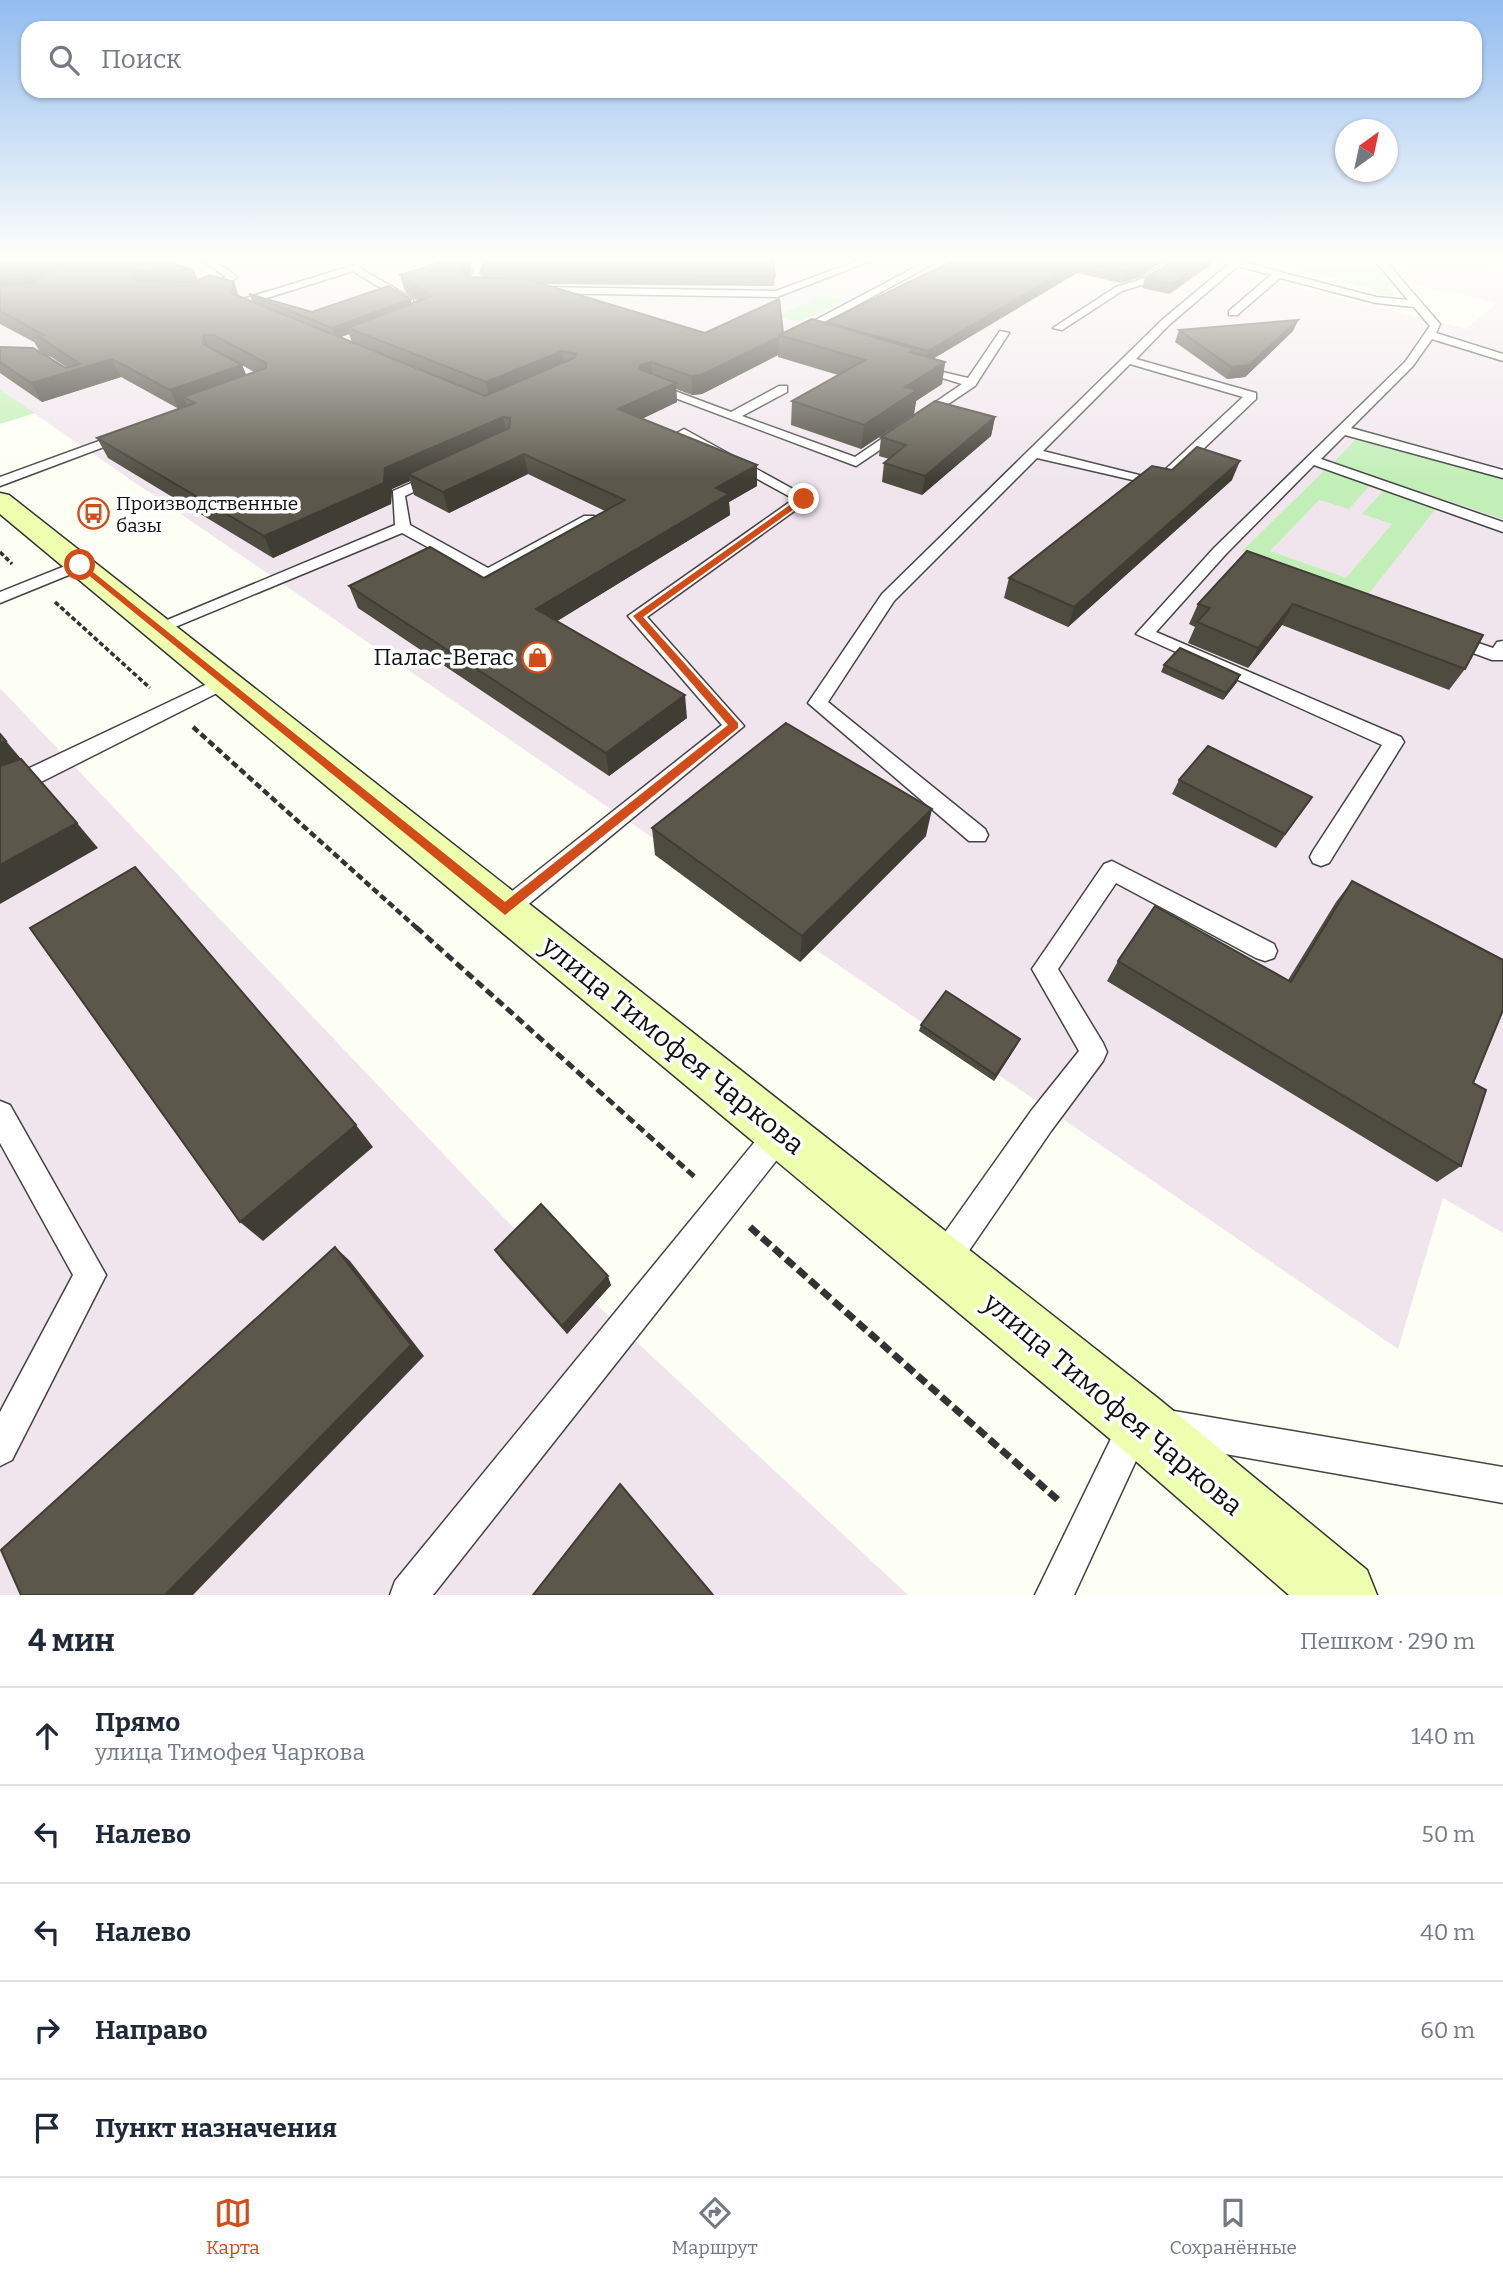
<!DOCTYPE html>
<html lang="ru">
<head>
<meta charset="utf-8">
<style>
  :root { --surface:#fff; --page:#f6f6f7; --text:#1f2937; --muted:#747a83; --line:#e0e1e3; --accent:#d34c17 }
  body { margin:0; font-family:Bitter,serif; background:var(--page); color:var(--text) }
  .compass { position:absolute; left:1335px; top:119px; width:63px; height:63px; border-radius:50%; background:var(--surface); box-shadow:0 2px 5px #0004; rotate:33deg }
  .stop { position:absolute; width:21px; height:21px; margin:-16px; border:5px solid #d34c17; border-radius:50%; background:#fff }
  .stop.end { background:#d34c17; border-color:#fff; box-shadow:0 2px 7px #0008 }
  .list { margin:0; padding:0; list-style:none }
  h2 { display:flex; justify-content:space-between; align-items:center; height:91px; margin:0; padding:0 28px; font-size:30px }
  h2 small { font-size:23px; font-weight:400; color:var(--muted) }
  .list li { display:grid; grid-template-columns:46px 1fr auto; gap:21px; align-items:center; box-sizing:border-box; height:98px; padding:0 28px; border-top:2px solid var(--line) }
  .list b { display:block; font-size:26px; white-space:nowrap }
  .list p { margin:0; font-size:23px; white-space:nowrap; color:var(--muted) }
  .list em { font-size:23px; font-style:normal; color:var(--muted) }
  .icon { flex:none; width:38px; height:38px; fill:none; stroke:currentColor; stroke-width:2; stroke-linecap:round; stroke-linejoin:round }
  .map { position:relative; flex:none; width:1503px; height:1595px; overflow:hidden }
  .search { position:absolute; background:var(--surface); box-shadow:0 2px 5px #0004; left:21px; right:21px; top:21px; height:77px; display:flex; align-items:center; gap:18px; box-sizing:border-box; padding:0 24px; border-radius:21px; color:var(--muted); font-size:26px }
  .sheet { height:581px; background:var(--surface) }
  nav { display:flex; justify-content:space-around; align-items:center; box-sizing:border-box; height:98px; border-top:2px solid var(--line); background:var(--surface); font-size:19px; color:var(--muted) }
  nav a { display:grid; justify-items:center; gap:4px }
  nav .on { color:var(--accent) }
  .map>svg:first-child { display:block }
  .industrial { fill:#f0e5ed }
  .green { fill:#c2efb8 }
  .lines { fill:none; stroke-linecap:round; stroke-linejoin:round }
  .service-casing { stroke:#444; stroke-width:3 }
  .secondary-casing { stroke:#333; stroke-width:3 }
  .path-far3 { stroke:#333; stroke-width:3.5; stroke-dasharray:5 2.5; stroke-linecap:butt }
  .path-far2 { stroke:#333; stroke-width:4.5; stroke-dasharray:7 3.5; stroke-linecap:butt }
  .path-far1 { stroke:#333; stroke-width:5; stroke-dasharray:9 4.5; stroke-linecap:butt }
  .path { stroke:#333; stroke-width:7; stroke-dasharray:11 5; stroke-linecap:butt }
  .service { fill:#fff; fill-rule:evenodd }
  .secondary { fill:#edffaf; fill-rule:evenodd }
  .wall { fill:#4e4b40; fill-rule:evenodd }
  .shaded-wall { fill:#403d34 }
  .building { fill:#5b574b; stroke:#403d34; stroke-width:2 }
  .route { fill:#d34c17 }
  .labels { text-anchor:middle; dominant-baseline:central; stroke-width:7; stroke-linejoin:round; paint-order:stroke }
  .far-poi-label { font-size:19px; fill:#111; stroke:#fff; text-anchor:start }
  .poi-label { font-size:23px; fill:#111; stroke:#fff; text-anchor:end }
  .near-street-label { font-size:28px; fill:#111; stroke:#fff }
</style>
</head>
<body>
<div class="map">
<svg width="1503" height="1595" viewBox="0 0 1503 1595">
  <rect width="100%" height="100%" fill="#fefff4"/>
  <g class="industrial">
    <path d="M 0,257 L 1176,257 L 1466,329 L 1497,303 L 1414,285 L 1393,257 L 1446,257 L 1503,269 L 1503,1233 L 1443,1198 L 1398,1349 L 0,390 Z"/>
    <path d="M 0,688 L 510,1224 L 908,1595 L 0,1595 Z"/>
  </g>
  <g class="green">
    <path d="M 1248,257 L 1370,257 L 1392,283 L 1388,285 L 1395,296 L 1376,294 L 1371,289 Z"/>
    <path d="M 823,295 L 844,301 L 798,322 L 777,316 Z"/>
    <path d="M 0,390 L 35,413 L 0,424 Z"/>
    <path d="M 1358,437 L 1503,478 L 1503,519 L 1333,463 Z"/>
    <path d="M 1325,470 L 1371,484 L 1349,509 L 1319,500 L 1270,551 L 1346,578 L 1392,524 L 1362,514 L 1385,489 L 1438,506 L 1366,597 L 1242,551 Z"/>
  </g>
  <g class="lines">
    <defs>
      <g id="service">
        <path d="M 198,257 L 208,257 L 238,277 L 206,294 L 198,294 L 198,290 L 226,277 Z"/>
        <path d="M 361,257 L 371,257 L 360,268 L 413,299 L 413,303 L 405,303 L 353,271 L 251,303 L 250,307 L 265,313 L 265,317 L 257,317 L 239,308 L 243,299 L 351,266 Z"/>
        <path d="M 478,257 L 486,259 L 479,286 L 493,288 L 493,292 L 468,289 Z"/>
        <path d="M 868,257 L 881,257 L 777,297 L 538,293 L 533,290 L 538,287 L 776,291 Z"/>
        <path d="M 934,257 L 946,257 L 807,332 L 806,335 L 793,332 Z"/>
        <path d="M 1175,257 L 1186,257 L 1145,284 L 1122,291 L 1062,330 L 1053,328 L 1116,287 L 1139,280 Z"/>
        <path d="M 1209,257 L 1223,257 L 1376,297 L 1408,300 L 1372,257 L 1382,257 L 1440,324 L 1436,333 L 1503,354 L 1503,361 L 1432,339 L 1413,366 L 1351,428 L 1503,470 L 1503,478 L 1345,435 L 1321,459 L 1503,522 L 1503,532 L 1314,465 L 1226,554 L 1156,632 L 1401,737 L 1404,742 L 1329,863 L 1321,866 L 1313,863 L 1310,857 L 1313,851 L 1382,745 L 1136,634 L 1214,548 L 1405,362 L 1430,326 L 1414,307 L 1376,303 L 1280,278 L 1237,315 L 1229,315 L 1229,311 L 1271,275 L 1238,266 L 1170,324 L 1136,359 L 1256,393 L 1256,399 L 1163,487 L 1037,458 L 894,601 L 828,702 L 985,829 L 988,835 L 985,841 L 969,841 L 808,703 L 882,594 L 1162,320 L 1229,264 ZM 1130,364 L 1243,397 L 1155,479 L 1043,451 Z"/>
        <path d="M 1000,331 L 1009,333 L 975,386 L 856,466 L 646,387 L 656,384 L 731,412 L 779,386 L 787,386 L 787,392 L 742,416 L 855,457 L 962,384 L 913,369 L 913,365 L 968,378 Z"/>
        <path d="M 684,429 L 811,499 L 647,617 L 744,726 L 513,917 L 505,920 L 497,917 L 493,910 L 497,903 L 722,725 L 628,616 L 794,499 L 679,436 L 677,433 Z"/>
        <path d="M 121,433 L 133,436 L 0,486 L 0,477 Z"/>
        <path d="M 436,472 L 443,476 L 441,479 L 405,496 L 410,525 L 488,568 L 584,516 L 594,516 L 596,519 L 488,580 L 402,533 L 163,632 L 157,633 L 148,628 L 395,525 L 393,491 Z"/>
        <path d="M 80,560 L 86,562 L 86,568 L 0,603 L 0,592 Z"/>
        <path d="M 1452,634 L 1493,648 L 1497,642 L 1503,641 L 1503,660 L 1492,660 L 1446,643 L 1443,639 Z"/>
        <path d="M 224,676 L 233,682 L 231,686 L 43,781 L 0,798 L 0,782 Z"/>
        <path d="M 1112,861 L 1274,944 L 1277,951 L 1274,958 L 1265,961 L 1256,958 L 1116,883 L 1058,969 L 1103,1043 L 1107,1052 L 1103,1061 L 1051,1131 L 953,1274 L 942,1279 L 931,1274 L 926,1263 L 931,1252 L 1031,1111 L 1079,1051 L 1032,969 L 1104,864 Z"/>
        <path d="M 0,1101 L 10,1105 L 106,1275 L 12,1460 L 0,1466 L 0,1412 L 73,1275 L 0,1143 Z"/>
        <path d="M 781,1118 L 791,1122 L 795,1132 L 791,1142 L 433,1595 L 390,1595 L 395,1581 L 771,1122 Z"/>
        <path d="M 1135,1409 L 1147,1414 L 1152,1426 L 1074,1595 L 1035,1595 L 1123,1414 Z"/>
        <path d="M 1174,1411 L 1503,1467 L 1503,1503 L 1174,1445 L 1162,1440 L 1157,1428 L 1162,1416 Z"/>
      </g>
      <path id="secondary" d="M 0,493 L 9,495 L 1159,1399 L 1367,1570 L 1377,1595 L 1289,1595 L 1115,1443 L 0,514 Z"/>
    </defs>
    <use href="#service" class="service-casing"/>
    <use href="#secondary" class="secondary-casing"/>
    <g class="path-far3">
      <path d="M 0,552 L 12,564"/>
      <path d="M 55,602 L 150,688"/>
    </g>
    <path class="path-far2" d="M 193,727 L 418,929"/>
    <path class="path-far1" d="M 416,927 L 697,1179"/>
    <path class="path" d="M 750,1227 L 1058,1500"/>
    <use href="#service" class="service"/>
    <use href="#secondary" class="secondary"/>
  </g>
  <g class="wall">
    <path d="M 0,257 L 194,270 L 198,280 L 252,301 L 249,294 L 312,312 L 412,303 L 418,301 L 405,292 L 400,275 L 472,270 L 469,277 L 481,278 L 480,273 L 775,276 L 774,286 L 544,284 L 705,333 L 783,333 L 826,323 L 961,257 L 1169,257 L 1138,278 L 1121,283 L 1077,273 L 934,358 L 945,362 L 942,384 L 916,401 L 914,414 L 861,449 L 791,425 L 792,401 L 838,375 L 778,357 L 778,355 L 702,394 L 692,395 L 676,389 L 677,402 L 642,419 L 757,486 L 729,502 L 730,515 L 557,621 L 687,718 L 609,776 L 358,608 L 349,586 L 484,578 L 605,511 L 528,474 L 449,513 L 414,495 L 410,481 L 392,489 L 391,504 L 273,558 L 108,458 L 97,438 L 179,409 L 121,377 L 42,402 L 0,373 L 0,347 L 40,352 L 34,342 L 0,324 ZM 349,334 L 352,342 L 341,337 ZM 47,356 L 51,357 L 68,368 L 66,368 ZM 242,365 L 254,372 L 246,375 Z"/>
    <path d="M 1212,257 L 1209,266 L 1169,294 L 1142,288 L 1145,278 Z"/>
    <path d="M 1298,320 L 1293,331 L 1245,377 L 1227,379 L 1175,342 L 1179,330 Z"/>
    <path d="M 995,417 L 991,436 L 922,495 L 882,482 L 884,463 L 889,459 L 879,456 L 881,437 Z"/>
    <path d="M 1172,470 L 1232,480 L 1068,627 L 1004,598 L 1009,578 Z"/>
    <path d="M 1247,551 L 1465,669 L 1449,690 L 1282,625 L 1248,668 L 1188,643 L 1195,627 L 1189,624 L 1198,604 Z"/>
    <path d="M 1164,665 L 1240,675 L 1237,682 L 1223,700 L 1161,672 Z"/>
    <path d="M 1179,780 L 1312,797 L 1276,848 L 1172,794 Z"/>
    <path d="M 652,828 L 926,836 L 800,962 L 655,855 Z"/>
    <path d="M 1352,881 L 1473,1083 L 1461,1166 L 1437,1182 L 1107,981 L 1118,961 L 1288,980 L 1336,902 Z"/>
    <path d="M 921,1025 L 1017,1045 L 994,1081 L 919,1031 Z"/>
    <path d="M 495,1250 L 611,1285 L 567,1334 L 501,1259 Z"/>
  </g>
  <g class="shaded-wall">
    <path d="M 56,257 L 96,257 L 31,290 L 0,293 L 0,276 Z"/>
    <path d="M 467,257 L 469,257 L 472,270 L 466,288 L 462,271 Z"/>
    <path d="M 1157,257 L 1169,257 L 1138,278 L 1121,283 L 1124,272 Z"/>
    <path d="M 1212,257 L 1209,266 L 1169,294 L 1172,284 Z"/>
    <path d="M 1079,262 L 1077,273 L 926,363 L 928,351 Z"/>
    <path d="M 140,271 L 147,287 L 140,292 L 132,275 Z"/>
    <path d="M 234,282 L 240,299 L 231,293 Z"/>
    <path d="M 411,299 L 414,310 L 348,328 L 349,334 L 336,339 L 332,328 Z"/>
    <path d="M 1298,320 L 1293,331 L 1245,377 L 1227,379 L 1231,367 Z"/>
    <path d="M 204,335 L 212,353 L 203,344 Z"/>
    <path d="M 779,337 L 778,355 L 702,394 L 692,395 L 691,376 Z"/>
    <path d="M 562,351 L 565,370 L 490,401 L 486,382 Z"/>
    <path d="M 112,359 L 121,377 L 42,402 L 31,383 Z"/>
    <path d="M 651,362 L 653,381 L 641,388 L 640,365 Z"/>
    <path d="M 945,362 L 942,384 L 916,401 L 914,414 L 861,449 L 864,425 L 905,387 Z"/>
    <path d="M 242,365 L 250,384 L 183,397 L 187,406 L 179,409 L 170,390 Z"/>
    <path d="M 676,383 L 677,402 L 620,429 L 618,409 Z"/>
    <path d="M 503,417 L 508,436 L 408,474 L 410,481 L 392,489 L 391,504 L 273,558 L 264,536 L 385,468 Z"/>
    <path d="M 995,417 L 991,436 L 922,495 L 925,476 Z"/>
    <path d="M 524,454 L 528,474 L 449,513 L 443,492 Z"/>
    <path d="M 1240,461 L 1232,480 L 1068,627 L 1074,607 Z"/>
    <path d="M 757,465 L 757,486 L 729,502 L 730,515 L 541,631 L 536,609 L 716,488 Z"/>
    <path d="M 1293,604 L 1282,625 L 1248,668 L 1258,648 Z"/>
    <path d="M 1240,675 L 1237,682 L 1223,700 L 1226,693 Z"/>
    <path d="M 685,695 L 687,718 L 609,776 L 606,753 Z"/>
    <path d="M 6,741 L 27,766 L 0,779 L 0,743 Z"/>
    <path d="M 932,809 L 926,836 L 800,962 L 802,936 Z"/>
    <path d="M 77,823 L 98,848 L 0,904 L 0,865 Z"/>
    <path d="M 1020,1039 L 1017,1045 L 994,1081 L 996,1075 Z"/>
    <path d="M 356,1125 L 373,1147 L 263,1241 L 240,1222 Z"/>
    <path d="M 335,1247 L 350,1261 L 424,1356 L 193,1595 L 165,1595 Z"/>
    <path d="M 608,1276 L 611,1285 L 567,1334 L 562,1326 Z"/>
  </g>
  <g class="building">
    <path d="M 0,257 L 56,257 L 22,274 L 0,276 Z"/>
    <path d="M 77,257 L 152,257 L 194,270 L 140,271 L 132,275 L 138,281 L 194,282 L 209,275 L 234,282 L 231,293 L 485,396 L 574,358 L 576,354 L 562,351 L 486,382 L 348,328 L 431,296 L 400,275 L 458,257 L 467,257 L 462,271 L 468,277 L 526,279 L 705,333 L 779,299 L 783,333 L 779,335 L 779,337 L 701,375 L 691,376 L 651,362 L 640,365 L 639,369 L 676,383 L 618,409 L 757,465 L 716,488 L 729,494 L 536,609 L 685,695 L 606,753 L 349,586 L 430,547 L 484,578 L 625,500 L 524,454 L 443,492 L 408,474 L 509,428 L 510,418 L 503,417 L 385,468 L 384,483 L 264,536 L 97,438 L 195,403 L 183,397 L 266,368 L 266,363 L 214,335 L 204,335 L 203,344 L 242,365 L 170,390 L 112,359 L 31,383 L 0,362 L 0,347 L 33,348 L 66,368 L 80,364 L 41,338 L 32,338 L 44,335 L 0,311 L 0,286 L 30,283 Z"/>
    <path d="M 485,257 L 772,257 L 775,276 L 480,273 Z"/>
    <path d="M 961,257 L 1157,257 L 1141,267 L 1124,272 L 1079,262 L 928,351 L 826,322 Z"/>
    <path d="M 1180,257 L 1212,257 L 1172,284 L 1145,278 Z"/>
    <path d="M 388,286 L 411,299 L 332,328 L 249,294 L 312,312 Z"/>
    <path d="M 812,319 L 915,349 L 910,352 L 945,362 L 905,387 L 917,390 L 864,425 L 792,401 L 865,360 L 779,335 Z"/>
    <path d="M 1298,320 L 1249,365 L 1231,367 L 1179,330 Z"/>
    <path d="M 935,401 L 995,417 L 925,476 L 884,463 L 906,445 L 881,437 Z"/>
    <path d="M 1197,447 L 1240,461 L 1074,607 L 1009,578 L 1152,466 L 1172,470 Z"/>
    <path d="M 1247,551 L 1483,635 L 1465,669 L 1293,604 L 1258,648 L 1197,622 L 1210,608 L 1198,604 Z"/>
    <path d="M 1180,648 L 1240,675 L 1226,693 L 1164,665 Z"/>
    <path d="M 786,723 L 932,809 L 802,936 L 652,828 Z"/>
    <path d="M 0,734 L 6,741 L 0,743 Z"/>
    <path d="M 1208,746 L 1312,797 L 1285,834 L 1179,780 Z"/>
    <path d="M 21,759 L 77,823 L 0,865 L 0,766 Z"/>
    <path d="M 135,867 L 356,1125 L 240,1222 L 30,928 Z"/>
    <path d="M 1352,881 L 1503,960 L 1503,1010 L 1473,1083 L 1486,1090 L 1461,1166 L 1118,961 L 1155,906 L 1291,982 Z"/>
    <path d="M 946,991 L 1020,1039 L 996,1075 L 921,1025 Z"/>
    <path d="M 541,1204 L 608,1276 L 562,1326 L 495,1250 Z"/>
    <path d="M 335,1247 L 411,1345 L 165,1595 L 21,1595 L 1,1550 Z"/>
    <path d="M 620,1484 L 713,1595 L 533,1595 Z"/>
  </g>
  <linearGradient id="sky" x2="0" y2="1"><stop stop-color="#92bcf0"/><stop offset="0.54" stop-color="#fffffa"/><stop offset="1" stop-color="#fffffa" stop-opacity="0"/></linearGradient>
  <rect width="1503" height="480" fill="url(#sky)"/>
  <path class="route" d="M 801,497 L 808,499 L 643,617 L 738,723 L 738,728 L 505,915 L 76,565 L 83,564 L 505,902 L 728,725 L 633,616 Z"/>
  <defs>
    <symbol id="bus-ring" viewBox="-11 -11 22 22"><circle r="9.5" fill="#fff" stroke="#d34c17" stroke-width="1.5"/><path d="M-5-6H5V4H4V6H2V4H-2V6H-4V4H-5ZM-3.5-4V0h7V-4ZM-3.5 1.2v1.5H-2V1.2ZM2 1.2v1.5H3.5V1.2Z" fill="#d34c17"/></symbol>
    <symbol id="shop-ring" viewBox="-11 -11 22 22"><circle r="9.5" fill="#fff" stroke="#d34c17" stroke-width="1.5"/><path d="M-5-2.5h2.3a2.7 3.5 0 0 1 5.4 0H5L5.5 6h-11ZM-1.5-2.5h3a1.5 2.3 0 0 0-3 0Z" fill="#d34c17"/></symbol>
  </defs>
  <g fill-rule="evenodd">
    <use href="#bus-ring" x="76" y="496" width="35" height="35"/>
    <use href="#shop-ring" x="520" y="640" width="35" height="35"/>
  </g>
  <g class="labels">
    <g class="far-poi-label">
      <text x="116" y="503">Производственные<tspan x="116" dy="22">базы</tspan></text>
    </g>
    <g class="poi-label">
      <text x="514" y="657">Палас-Вегас</text>
    </g>
    <g class="near-street-label">
      <text transform="translate(673 1045) rotate(39)">улица Тимофея Чаркова</text>
      <text transform="translate(1113 1404) rotate(40)">улица Тимофея Чаркова</text>
    </g>
  </g>
</svg>
<svg class="compass" viewBox="-18 -18 36 36"><path d="M0-13l5 13h-10z" fill="#e53935"/><path d="M0 13l5-13h-10z" fill="#747a83"/></svg>
<div class="stop" style="left:80px;top:565px"></div>
<div class="stop end" style="left:804px;top:499px"></div>
<div class="search"><svg class="icon" aria-label="search" viewBox="0 0 24 24"><circle cx="10" cy="10" r="6"/><path d="M15 15l6 6"/></svg>Поиск</div>
</div>
<section class="sheet">
<h2>4 мин<small>Пешком · 290 m</small></h2>
<ul class="list">
<li><svg class="icon" aria-label="ahead" viewBox="0 0 24 24"><path d="M12 20V5M6 11l6-6 6 6"/></svg><div><b>Прямо</b><p>улица Тимофея Чаркова</p></div><em>140 m</em></li>
<li><svg class="icon" aria-label="left" viewBox="0 0 24 24"><path d="M17 20v-9H6M10 6l-5 5 5 5"/></svg><div><b>Налево</b></div><em>50 m</em></li>
<li><svg class="icon" aria-label="left" viewBox="0 0 24 24"><path d="M17 20v-9H6M10 6l-5 5 5 5"/></svg><div><b>Налево</b></div><em>40 m</em></li>
<li><svg class="icon" aria-label="right" viewBox="0 0 24 24"><path d="M7 20v-9h11M14 6l5 5-5 5"/></svg><div><b>Направо</b></div><em>60 m</em></li>
<li><svg class="icon" aria-label="arrive" viewBox="0 0 24 24"><path d="M6 21V4h12l-3 4 3 4H6"/></svg><div><b>Пункт назначения</b></div></li>
</ul>
</section>
<nav>
<a class="on"><svg class="icon" aria-label="map" viewBox="0 0 24 24"><path d="M3 6l6-2 6 2 6-2v14l-6 2-6-2-6 2zM9 4v14M15 6v14"/></svg>Карта</a>
<a><svg class="icon" aria-label="directions" viewBox="0 0 24 24"><path d="M12 3l9 9-9 9-9-9zM9 14v-3h6M13 9l2 2-2 2"/></svg>Маршрут</a>
<a><svg class="icon" aria-label="saved" viewBox="0 0 24 24"><path d="M7 4h10v16l-5-4-5 4z"/></svg>Сохранённые</a>
</nav>
</body>
</html>
